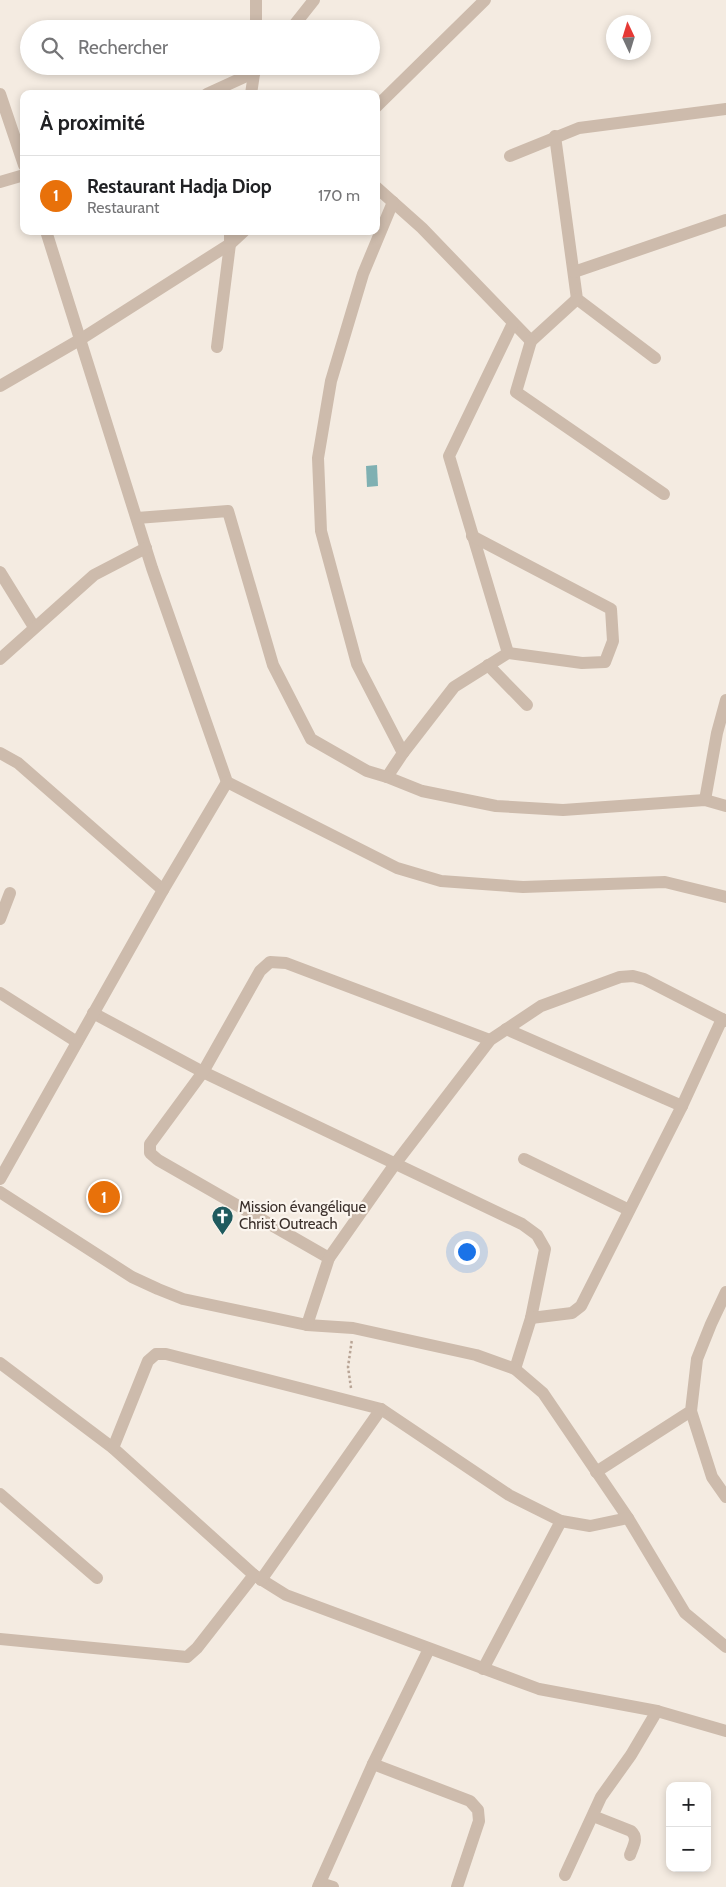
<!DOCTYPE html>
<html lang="fr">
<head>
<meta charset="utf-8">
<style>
  :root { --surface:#fff; --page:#f2f2f2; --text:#202124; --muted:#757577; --line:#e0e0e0; --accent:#1f5a5e }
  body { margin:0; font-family:Cabin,sans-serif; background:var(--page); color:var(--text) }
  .controls { position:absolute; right:15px; bottom:15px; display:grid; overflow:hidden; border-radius:10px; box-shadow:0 2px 8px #0003 }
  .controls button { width:45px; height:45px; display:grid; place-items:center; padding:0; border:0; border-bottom:1px solid var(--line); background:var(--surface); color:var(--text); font:25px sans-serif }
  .compass { position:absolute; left:606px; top:15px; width:45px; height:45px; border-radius:50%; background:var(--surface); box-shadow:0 2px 8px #0003; rotate:356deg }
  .you { position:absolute; left:466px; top:1251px; width:18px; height:18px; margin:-12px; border:4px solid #fff; border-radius:50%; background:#1a73e8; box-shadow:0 0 0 8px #1a73e833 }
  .badge { display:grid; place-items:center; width:32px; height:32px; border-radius:50%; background:var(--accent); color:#fff; font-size:16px; font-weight:700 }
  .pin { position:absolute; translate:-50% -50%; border:2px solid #fff; box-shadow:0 1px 5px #0006 }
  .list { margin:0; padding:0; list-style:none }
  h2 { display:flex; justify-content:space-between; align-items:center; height:65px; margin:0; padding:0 20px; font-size:21px }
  h2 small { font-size:16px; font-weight:400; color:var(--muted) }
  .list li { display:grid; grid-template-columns:32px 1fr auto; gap:15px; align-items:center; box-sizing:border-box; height:80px; padding:0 20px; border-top:1px solid var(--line) }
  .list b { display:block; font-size:19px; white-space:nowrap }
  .list p { margin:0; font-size:16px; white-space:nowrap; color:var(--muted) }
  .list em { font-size:16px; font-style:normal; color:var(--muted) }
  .icon { flex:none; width:28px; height:28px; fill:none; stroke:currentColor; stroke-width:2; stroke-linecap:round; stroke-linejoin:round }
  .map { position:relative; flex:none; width:726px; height:1887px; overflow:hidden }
  .search { position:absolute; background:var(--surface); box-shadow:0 2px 8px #0003; left:20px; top:20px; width:360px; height:55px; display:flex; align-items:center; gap:12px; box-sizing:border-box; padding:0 18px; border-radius:28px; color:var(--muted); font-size:19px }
  .panel { position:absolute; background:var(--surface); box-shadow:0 2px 8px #0003; left:20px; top:90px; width:360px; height:145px; border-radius:10px }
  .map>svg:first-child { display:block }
  .water { fill:#7fb0b2 }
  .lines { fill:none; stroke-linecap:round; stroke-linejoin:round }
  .path { stroke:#b9a596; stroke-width:2.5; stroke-dasharray:2.5 2.5; stroke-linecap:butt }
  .minor { stroke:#cdbbac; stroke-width:12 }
  .labels { text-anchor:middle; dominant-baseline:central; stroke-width:4.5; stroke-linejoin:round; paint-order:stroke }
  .poi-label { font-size:15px; fill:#3b302b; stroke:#fbf5ee; text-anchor:start }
</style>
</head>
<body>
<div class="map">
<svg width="726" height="1887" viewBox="0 0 726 1887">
  <rect width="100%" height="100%" fill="#f4ebe1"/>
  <path class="water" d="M 377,465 L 378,486 L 367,487 L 366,466 Z"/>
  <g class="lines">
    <path class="path" d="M 351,1388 L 348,1367 L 352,1339"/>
    <g class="minor">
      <path d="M 256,29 L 256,0"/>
      <path d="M 291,29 L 314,0"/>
      <path d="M 0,94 L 24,165"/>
      <path d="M 207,94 L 255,72 L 260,66"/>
      <path d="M 251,94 L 255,67"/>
      <path d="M 376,107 L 485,0"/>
      <path d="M 555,136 L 577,299 L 655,358"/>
      <path d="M 510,156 L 579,128 L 726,109"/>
      <path d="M 0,182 L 24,175"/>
      <path d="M 376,187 L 422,228 L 531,341 L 577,299"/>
      <path d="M 393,202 L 363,274 L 331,381 L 318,458 L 321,531 L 357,664 L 403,753 L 387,777 L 422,791 L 496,806 L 563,810 L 705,800 L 726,806"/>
      <path d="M 46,231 L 152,568 L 227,782 L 397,868 L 441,881 L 523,887 L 665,882 L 726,897"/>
      <path d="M 574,272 L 726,220"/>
      <path d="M 531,341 L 516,392 L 664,494"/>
      <path d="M 217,347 L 230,244 L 230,231"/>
      <path d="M 0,386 L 81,339 L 230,244 L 244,231"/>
      <path d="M 137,518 L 228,511 L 273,665 L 311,739 L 367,771 L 387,777"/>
      <path d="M 0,572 L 34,627"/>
      <path d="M 508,653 L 449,456 L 513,323"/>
      <path d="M 0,659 L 94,575 L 146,548"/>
      <path d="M 488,665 L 527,705"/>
      <path d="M 0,753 L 18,763 L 163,890"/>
      <path d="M 403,753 L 454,687 L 508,653 L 582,663 L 605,662 L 613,641 L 611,609 L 472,536"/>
      <path d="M 705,800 L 717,733 L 726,700"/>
      <path d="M 0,919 L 10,893"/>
      <path d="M 0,993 L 77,1042"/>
      <path d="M 93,1013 L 203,1072 L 522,1224 L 537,1235 L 545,1249 L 531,1318 L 515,1369"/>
      <path d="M 506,1029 L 682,1106"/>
      <path d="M 524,1159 L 629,1210"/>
      <path d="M 0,1179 L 163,890 L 227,782"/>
      <path d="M 0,1192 L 132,1277 L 158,1289 L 183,1299 L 307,1325 L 353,1328 L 476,1355 L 515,1369 L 543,1393 L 628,1518 L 685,1613 L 726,1647"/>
      <path d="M 329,1258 L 158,1160 L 150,1153 L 150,1144 L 203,1072 L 260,971 L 270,962 L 286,963 L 490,1040"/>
      <path d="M 531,1318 L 572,1313 L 581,1306 L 682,1106 L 722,1019"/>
      <path d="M 307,1325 L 329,1258 L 395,1164 L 490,1040 L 541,1006 L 620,977 L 633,976 L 644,979 L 726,1021"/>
      <path d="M 0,1363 L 113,1448 L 254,1575 L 286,1595 L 539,1689 L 657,1711 L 726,1731"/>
      <path d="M 691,1411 L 712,1477 L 726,1497"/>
      <path d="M 113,1448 L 148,1361 L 156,1354 L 166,1354 L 381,1409 L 509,1495 L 561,1521 L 590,1526 L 628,1518"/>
      <path d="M 596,1472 L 691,1411 L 697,1359 L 711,1324 L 726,1292"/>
      <path d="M 0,1494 L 97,1578"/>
      <path d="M 261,1580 L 381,1409"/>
      <path d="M 0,1639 L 187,1657 L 197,1648 L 254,1575"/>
      <path d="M 483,1669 L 561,1521"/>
      <path d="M 373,1764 L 470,1801 L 478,1810 L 479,1821 L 457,1887"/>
      <path d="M 593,1816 L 631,1831 C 639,1838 633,1846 630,1855"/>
      <path d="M 565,1875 L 601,1797 L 631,1755 L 657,1711"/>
      <path d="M 320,1883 L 333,1887"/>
      <path d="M 318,1887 L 373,1764 L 429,1649"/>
    </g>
  </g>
  <defs>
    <symbol id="church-pin" viewBox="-11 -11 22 30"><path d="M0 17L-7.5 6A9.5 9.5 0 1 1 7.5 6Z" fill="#1f5a5e" stroke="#fbf5ee"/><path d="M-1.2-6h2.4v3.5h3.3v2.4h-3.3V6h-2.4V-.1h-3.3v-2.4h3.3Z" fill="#fff"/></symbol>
  </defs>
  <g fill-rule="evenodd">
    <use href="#church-pin" x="210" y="1204" width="25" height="34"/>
  </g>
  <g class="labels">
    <g class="poi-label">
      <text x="239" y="1207">Mission évangélique<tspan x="239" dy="17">Christ Outreach</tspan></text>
    </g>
  </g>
</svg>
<div class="controls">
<button>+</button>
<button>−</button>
</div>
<svg class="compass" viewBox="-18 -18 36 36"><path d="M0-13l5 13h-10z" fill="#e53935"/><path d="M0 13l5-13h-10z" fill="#757577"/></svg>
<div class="you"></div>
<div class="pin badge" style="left:104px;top:1197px;background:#e8710a">1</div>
<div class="search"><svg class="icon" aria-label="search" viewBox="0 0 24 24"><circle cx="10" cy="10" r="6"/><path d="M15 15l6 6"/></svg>Rechercher</div>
<section class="panel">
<h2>À proximité<small></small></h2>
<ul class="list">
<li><span class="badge" style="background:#e8710a">1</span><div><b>Restaurant Hadja Diop</b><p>Restaurant</p></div><em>170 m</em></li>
</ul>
</section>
</div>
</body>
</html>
